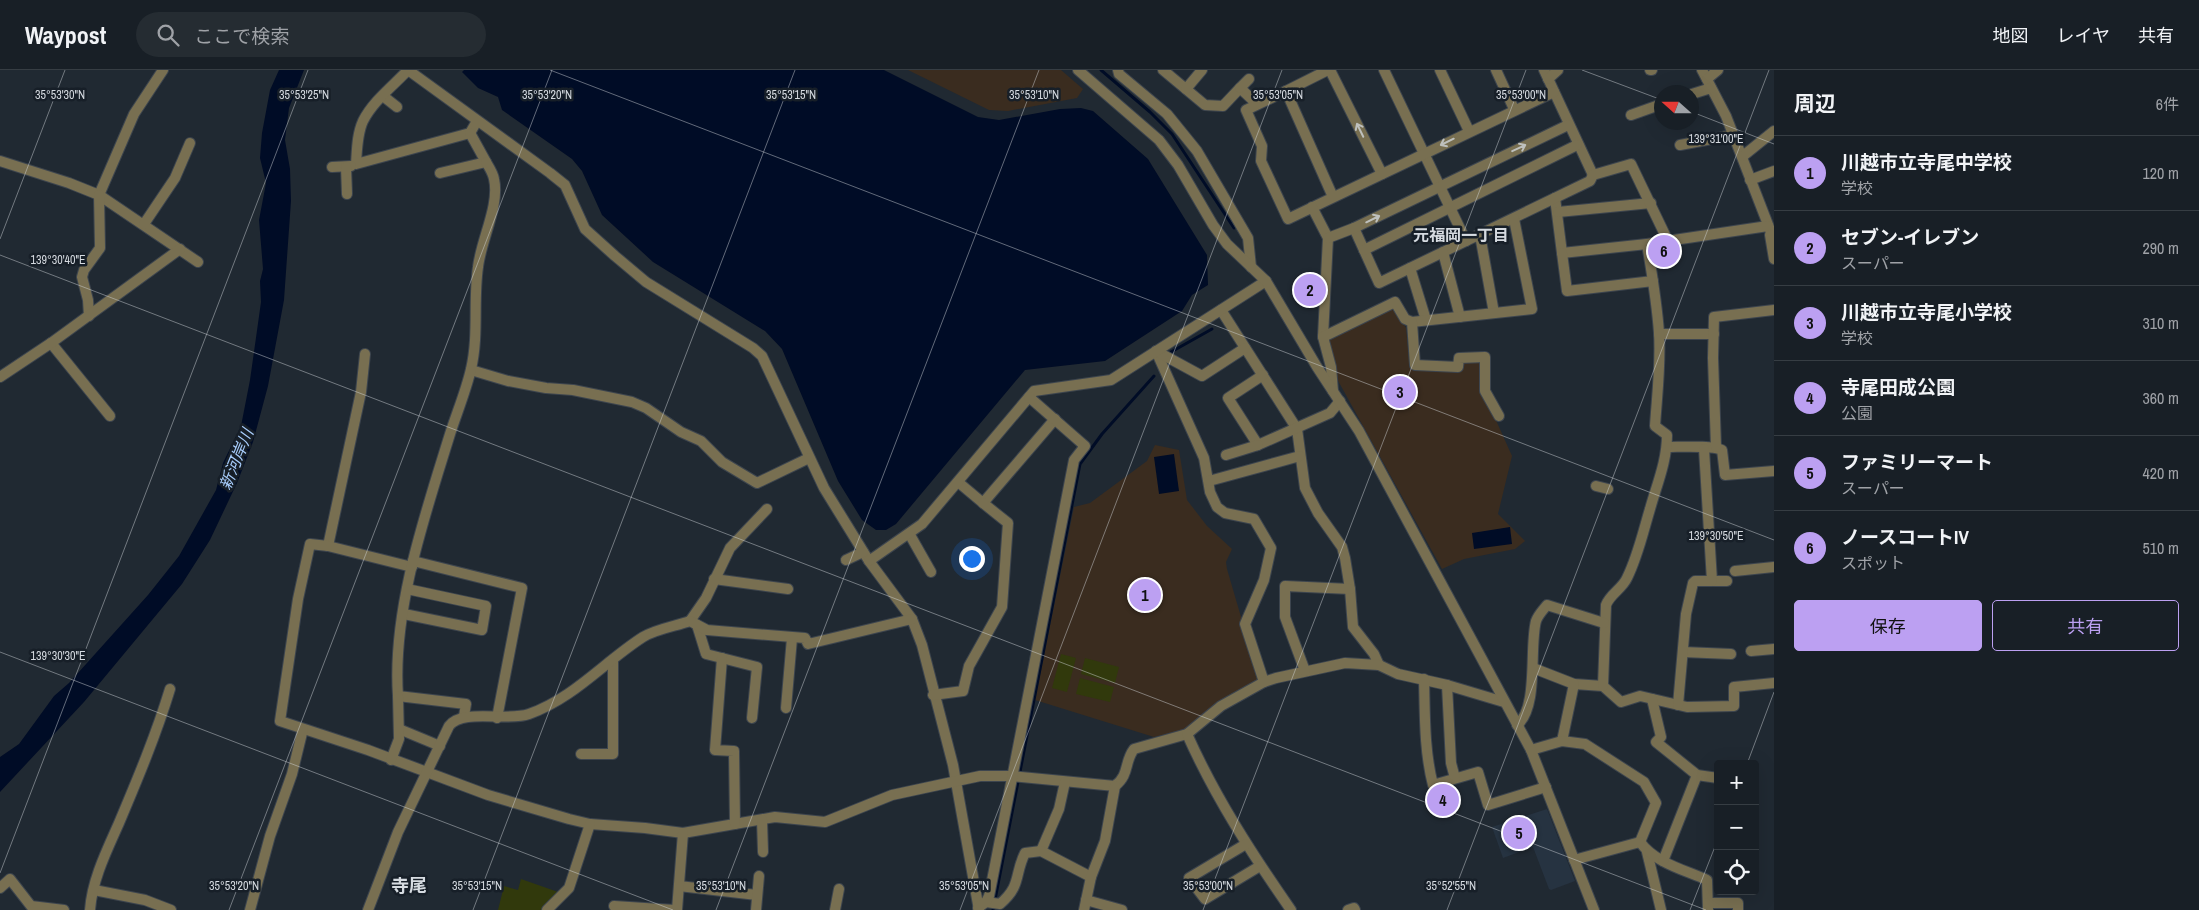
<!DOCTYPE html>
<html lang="ja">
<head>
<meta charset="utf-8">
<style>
  :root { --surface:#181f26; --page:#252c32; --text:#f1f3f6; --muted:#9fa2a7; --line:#363d43; --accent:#bca0f2 }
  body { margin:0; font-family:"Archivo Narrow","Noto Sans JP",sans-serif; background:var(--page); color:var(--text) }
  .controls { position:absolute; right:15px; bottom:15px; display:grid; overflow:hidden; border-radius:5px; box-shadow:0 5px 20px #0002 }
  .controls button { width:45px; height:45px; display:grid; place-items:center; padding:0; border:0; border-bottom:1px solid var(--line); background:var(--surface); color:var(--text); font:25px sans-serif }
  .compass { position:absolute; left:1654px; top:15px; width:45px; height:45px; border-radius:50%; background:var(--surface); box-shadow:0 5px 20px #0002; rotate:291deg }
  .you { position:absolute; left:971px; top:488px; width:18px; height:18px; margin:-12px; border:4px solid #fff; border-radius:50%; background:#1a73e8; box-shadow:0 0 0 8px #1a73e833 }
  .badge { display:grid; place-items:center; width:32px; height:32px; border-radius:50%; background:var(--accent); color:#111; font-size:16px; font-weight:700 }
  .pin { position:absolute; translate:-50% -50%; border:2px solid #fff; box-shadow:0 1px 5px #0006 }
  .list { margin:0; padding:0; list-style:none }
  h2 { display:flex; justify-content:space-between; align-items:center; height:65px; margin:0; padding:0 20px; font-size:21px }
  h2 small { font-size:16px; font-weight:400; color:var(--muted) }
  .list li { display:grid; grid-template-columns:32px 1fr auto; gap:15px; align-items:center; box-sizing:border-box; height:75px; padding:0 20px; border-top:1px solid var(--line) }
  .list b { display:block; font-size:19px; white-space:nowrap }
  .list p { margin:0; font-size:16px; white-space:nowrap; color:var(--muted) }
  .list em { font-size:16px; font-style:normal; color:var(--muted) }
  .actions { display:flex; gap:10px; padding:15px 20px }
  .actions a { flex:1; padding:11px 0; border:1px solid var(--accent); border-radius:5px; text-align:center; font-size:18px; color:var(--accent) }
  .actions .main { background:var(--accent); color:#111 }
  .icon { flex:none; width:28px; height:28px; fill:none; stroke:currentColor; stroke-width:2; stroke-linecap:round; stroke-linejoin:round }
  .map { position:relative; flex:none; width:1774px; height:840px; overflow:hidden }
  header { display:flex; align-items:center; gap:30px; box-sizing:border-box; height:70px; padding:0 25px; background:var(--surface); border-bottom:1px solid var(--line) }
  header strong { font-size:24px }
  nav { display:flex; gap:28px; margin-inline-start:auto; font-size:18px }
  .search { width:350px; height:45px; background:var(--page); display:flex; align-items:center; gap:12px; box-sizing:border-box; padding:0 18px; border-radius:28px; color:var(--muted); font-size:19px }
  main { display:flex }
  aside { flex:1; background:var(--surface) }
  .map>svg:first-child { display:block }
  .built { fill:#263341 }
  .education { fill:#3a2c1f }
  .green { fill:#31390c }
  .water { fill:#000c26 }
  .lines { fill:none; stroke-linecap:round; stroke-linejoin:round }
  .stream { stroke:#000c26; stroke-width:3 }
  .minor-casing { stroke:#3d454e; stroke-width:12 }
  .tertiary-casing { stroke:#3d454e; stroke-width:12 }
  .minor { stroke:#786f51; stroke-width:10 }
  .tertiary { stroke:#786f51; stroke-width:10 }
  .oneway { stroke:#bec0bd }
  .ticks { fill:none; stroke:#d6dbe1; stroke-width:1; stroke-opacity:0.45 }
  .labels { text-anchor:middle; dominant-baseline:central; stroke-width:5; stroke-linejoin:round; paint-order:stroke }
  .neighbourhood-label { font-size:16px; font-weight:bold; fill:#d6dbe1; stroke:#171f28 }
  .water-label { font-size:16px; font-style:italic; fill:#a8cdfc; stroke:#171f28 }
  .quarter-label { font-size:18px; font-weight:bold; fill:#d6dbe1; stroke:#171f28 }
  .ticks-label { font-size:12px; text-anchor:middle; fill:#d6dbe1; stroke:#171f28; stroke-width:5; stroke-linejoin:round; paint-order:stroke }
</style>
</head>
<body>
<header>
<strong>Waypost</strong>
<div class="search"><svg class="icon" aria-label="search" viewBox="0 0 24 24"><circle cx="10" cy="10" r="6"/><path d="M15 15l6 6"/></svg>ここで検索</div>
<nav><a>地図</a><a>レイヤ</a><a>共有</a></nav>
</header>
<main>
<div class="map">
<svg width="1774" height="840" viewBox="0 0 1774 840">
  <rect width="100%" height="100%" fill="#202932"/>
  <path class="built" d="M 1547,739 L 1575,811 L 1551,820 L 1549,819 L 1533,777 L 1503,788 L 1492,757 Z"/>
  <g class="education">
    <path d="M 908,0 L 1061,0 L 1083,19 L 1077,28 L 1008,41 L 989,40 Z"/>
    <path d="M 1393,236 L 1406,258 L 1410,299 L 1461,301 L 1463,291 L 1480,290 L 1482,319 L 1512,386 L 1498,444 L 1525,471 L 1515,479 L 1464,489 L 1442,499 L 1336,307 L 1326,268 Z"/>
    <path d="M 1155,375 L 1179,380 L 1187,430 L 1207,456 L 1232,479 L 1226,492 L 1227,499 L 1260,612 L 1187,659 L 1154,667 L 1035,630 L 1074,437 L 1090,433 L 1147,391 Z"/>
  </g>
  <g class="green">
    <path d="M 1061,584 L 1076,588 L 1067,622 L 1052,618 Z"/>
    <path d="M 1085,588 L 1119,597 L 1115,613 L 1081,604 Z"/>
    <path d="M 1080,608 L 1114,617 L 1110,632 L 1076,624 Z"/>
    <path d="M 1445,714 L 1451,741 L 1440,744 L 1434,719 Z"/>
    <path d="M 521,809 L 561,823 L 542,840 L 498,840 L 504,816 L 518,820 Z"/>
  </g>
  <g class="water">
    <path d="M 279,0 L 304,0 L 289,38 L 285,70 L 290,99 L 291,131 L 284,230 L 268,316 L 253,372 L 237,413 L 210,470 L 182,514 L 84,632 L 0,722 L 0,687 L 19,674 L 54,626 L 69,613 L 148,525 L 179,486 L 216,420 L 223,393 L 241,356 L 250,310 L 261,232 L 260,211 L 263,199 L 259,150 L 266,113 L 260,88 L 262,63 L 270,20 Z"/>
    <path d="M 464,0 L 884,0 L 978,47 L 999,50 L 1060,39 L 1081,38 L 1093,41 L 1148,89 L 1207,185 L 1208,215 L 1192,225 L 1182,241 L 1105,291 L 1025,300 L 896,454 L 886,460 L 876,460 L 862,450 L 838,411 L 782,279 L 765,261 L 653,192 L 602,145 L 582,101 L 572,89 L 502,40 L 498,27 L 478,18 L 462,2 Z"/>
    <path d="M 1174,384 L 1179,421 L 1159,424 L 1154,387 Z"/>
    <path d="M 1510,457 L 1512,474 L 1474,479 L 1472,463 Z"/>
  </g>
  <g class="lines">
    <g class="stream">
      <path d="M 1101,0 L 1150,42 L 1172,64 L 1234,158"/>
      <path d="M 1171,282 L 1212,259"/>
      <path d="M 993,840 L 1080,394 L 1102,364 L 1154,306"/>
    </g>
    <defs>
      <g id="minor">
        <path d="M 1118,0 L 1119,4 L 1167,44 L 1197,81 L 1248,168 L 1251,197"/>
        <path d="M 1163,0 L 1205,35 L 1223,36 L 1240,18 L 1257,34"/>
        <path d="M 1330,0 L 1382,104"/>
        <path d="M 1384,0 L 1466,171"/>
        <path d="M 1440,0 L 1469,61"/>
        <path d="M 1496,0 L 1514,39"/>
        <path d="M 1544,0 L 1593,105"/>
        <path d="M 1650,0 L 1652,0"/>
        <path d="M 1702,0 L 1726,46 L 1774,170"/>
        <path d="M 1548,9 L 1558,0"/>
        <path d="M 1707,9 L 1718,0"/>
        <path d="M 1240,18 L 1249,9"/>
        <path d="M 1186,19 L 1202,0"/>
        <path d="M 1286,21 L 1328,0"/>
        <path d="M 1692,24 L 1711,18"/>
        <path d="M 383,26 L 397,37"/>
        <path d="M 1631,45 L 1662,34"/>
        <path d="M 477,51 L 470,63 L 356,94 C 357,80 357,64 363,51 C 373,31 393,16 408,0 L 550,103 L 565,115 L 585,159 L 615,186 L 646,212 L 753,278 L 762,286 L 824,418 L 869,491 L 912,549 L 922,575 L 953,695 L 979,840"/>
        <path d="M 1680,75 L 1733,65"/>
        <path d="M 0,91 L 69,113 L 99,125 L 134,44 L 163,0"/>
        <path d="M 332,97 L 351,96"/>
        <path d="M 346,97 L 347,124"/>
        <path d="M 440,103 L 486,92 L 470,63"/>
        <path d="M 1750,110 L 1774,101"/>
        <path d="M 99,125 L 198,192"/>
        <path d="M 1333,127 L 1286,21 L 1246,40 L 1262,76 L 1261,91 L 1288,149 L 1554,22"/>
        <path d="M 1555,128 L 1562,183 L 1647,174 L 1768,156"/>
        <path d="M 1312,137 L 1328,168 L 1323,267"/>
        <path d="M 1558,142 L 1651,133"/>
        <path d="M 144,154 L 175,108 L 190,73"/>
        <path d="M 1354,158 L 1379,213 L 1590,111 L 1593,105 L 1631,94 L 1668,171"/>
        <path d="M 1480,165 L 1494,243"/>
        <path d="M 1770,165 L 1774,189"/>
        <path d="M 1328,168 L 1354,158 L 1568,55"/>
        <path d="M 1364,180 L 1577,75"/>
        <path d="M 1443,182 L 1460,247"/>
        <path d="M 1562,183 L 1567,221 L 1653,211"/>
        <path d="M 1410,198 L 1426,250"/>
        <path d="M 1221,240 L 1297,359 L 1305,418 L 1318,443 L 1342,477 L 1345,488 L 1350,519 L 1353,557 L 1374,584 L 1379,595"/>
        <path d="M 89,246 L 88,230 L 82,207 L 84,200 L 100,178 L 99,125"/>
        <path d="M 1412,252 L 1532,239 L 1514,149"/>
        <path d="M 1659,264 L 1714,264"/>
        <path d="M 51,273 L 110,346"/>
        <path d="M 1156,281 L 1204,388 L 1210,422 L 1217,437 L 1225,443 L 1254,449 L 1271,478 L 1264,510 L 1245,554 L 1264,612"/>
        <path d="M 1156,281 L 1202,306 L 1245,278"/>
        <path d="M 471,300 L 508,311 L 546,318 L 573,320 L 632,332 L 646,338 L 681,362 L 701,371 L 722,392 L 757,413 L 809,388"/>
        <path d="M 1263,305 L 1228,328 L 1258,375 L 1330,343 L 1340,331"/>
        <path d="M 0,307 L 51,273 L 180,179"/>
        <path d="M 1333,321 L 1331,297 L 1323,267 L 1395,232 L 1405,249 L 1412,252 L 1415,295 L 1458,297 L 1459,288 L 1485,287 L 1485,321 L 1499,346"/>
        <path d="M 1667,377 C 1681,377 1712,375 1722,380 L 1725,405 L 1774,401"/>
        <path d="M 1716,377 L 1713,288 L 1714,247 L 1774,240"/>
        <path d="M 1226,385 L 1258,375"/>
        <path d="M 1209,411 L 1300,386"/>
        <path d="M 958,412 L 983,433 L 1055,349"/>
        <path d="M 1596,416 L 1608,419"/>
        <path d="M 910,465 L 931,502"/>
        <path d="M 328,476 L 361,322 L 365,284"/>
        <path d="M 846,490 L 863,482"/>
        <path d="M 413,491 L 522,518 L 497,648"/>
        <path d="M 869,491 L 922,454 L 1034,321 L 1111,310 L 1266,211"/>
        <path d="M 412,497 L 328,476 L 310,474 L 298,529 L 280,651 L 368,680 L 488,725 L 569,749 L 590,754 L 645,758 L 683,763 L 775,747 L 825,752 L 892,725 L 980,706 L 1011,706 L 1115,716 C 1130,704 1124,692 1134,679 L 1187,664 L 1221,636 L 1264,612 L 1276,608 L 1345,593 L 1379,595 L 1398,604 L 1447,615 L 1504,632"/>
        <path d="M 1735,501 L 1774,497"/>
        <path d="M 714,509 L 788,519"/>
        <path d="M 1712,511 L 1727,511"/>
        <path d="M 404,544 L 482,560 L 486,536 L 407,519"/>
        <path d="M 690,551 L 706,528 L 730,478 L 767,439"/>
        <path d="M 697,555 L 706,584 L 757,597 L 752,648"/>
        <path d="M 1751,581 L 1774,579"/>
        <path d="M 1683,582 L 1731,584"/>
        <path d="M 722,588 L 715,680 L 734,681 L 735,754"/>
        <path d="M 1533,598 L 1574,614 L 1603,616 L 1621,632 L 1640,626 L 1687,637 L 1734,636 L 1734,617 L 1774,613"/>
        <path d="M 1305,601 L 1285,547 L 1285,516 L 1350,519"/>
        <path d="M 1424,609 C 1425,644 1424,680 1433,715 L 1478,702 L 1488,735 L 1546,717"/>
        <path d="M 1447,615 L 1451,693 L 1455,708"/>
        <path d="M 1603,616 L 1606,535 C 1610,524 1622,519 1627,508 C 1638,486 1643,462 1650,439 C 1657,414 1667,391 1667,365 L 1655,356 C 1657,325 1661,294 1659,263 C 1657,233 1652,204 1647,174"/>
        <path d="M 933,625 L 963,621 L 969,596 L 1002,537 L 1008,453 L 983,433"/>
        <path d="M 1652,629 L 1661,667 L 1656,672 L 1697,705 L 1718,708"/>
        <path d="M 1678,635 L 1686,544 L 1693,513 L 1695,511 L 1712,511 L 1704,379"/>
        <path d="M 786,638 L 792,568"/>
        <path d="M 464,646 L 466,634 L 398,626 C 392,540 425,445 450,364 C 457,342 466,321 471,299 C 479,265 473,231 478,197 C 481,170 500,135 494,109 C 493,103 489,97 486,92"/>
        <path d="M 1517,655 C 1539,638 1529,577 1536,551 C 1538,545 1543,540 1547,535 L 1604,553"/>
        <path d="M 399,659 L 440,676"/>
        <path d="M 1187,664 C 1215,727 1252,784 1291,840"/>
        <path d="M 1562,671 L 1574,614"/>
        <path d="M 1531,680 L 1562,671 L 1585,674 L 1644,712 L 1656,733 L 1640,772"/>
        <path d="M 581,684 L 613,684 L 613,590"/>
        <path d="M 391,690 L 399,669 L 398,626"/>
        <path d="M 762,750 L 763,782"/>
        <path d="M 1246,774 L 1189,808 L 1205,829 L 1260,796"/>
        <path d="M 1041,781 L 1059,739 L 1065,712"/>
        <path d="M 1647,782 L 1661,840"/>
        <path d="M 1574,790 L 1640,772 C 1655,793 1685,800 1707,810 L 1708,840"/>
        <path d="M 1663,791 L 1697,705"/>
        <path d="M 679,816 L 757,825"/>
        <path d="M 0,818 L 10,809 L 31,836 L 64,840"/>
        <path d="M 94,820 L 145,830 L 171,840"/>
        <path d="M 1086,830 L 1122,840"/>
        <path d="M 986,832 L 1000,834 C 1022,815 1014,805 1025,783 L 1041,781 L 1091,807"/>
        <path d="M 1708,833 L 1738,833 L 1738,840"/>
        <path d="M 614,836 L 675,840"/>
        <path d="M 978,838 L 986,832 L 989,826 L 1074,390 L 1085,376 L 1029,327"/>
        <path d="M 90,840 C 92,810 107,780 119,753 C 138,708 156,665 170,619"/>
        <path d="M 250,840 L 270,766 L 292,704 L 303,659"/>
        <path d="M 368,840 L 398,762 L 449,656 C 463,638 506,652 529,644 C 574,628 604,592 643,567 C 656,559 676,556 690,551 L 707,560 L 805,568 L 808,574 L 912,549"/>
        <path d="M 547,840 L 569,818 L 590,754"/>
        <path d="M 677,840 L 683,763"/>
        <path d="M 756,840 L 759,806"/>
        <path d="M 835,840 L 839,819"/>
        <path d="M 1084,840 L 1091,807 L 1105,771 L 1115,716"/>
        <path d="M 1348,840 L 1354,838 L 1355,840"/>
      </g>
      <g id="tertiary">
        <path d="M 1078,0 L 1159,70 L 1178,95 L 1213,155 L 1227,174 L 1266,211 L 1317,297 L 1359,361 L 1531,680 L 1594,840"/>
        <path d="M 1743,86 L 1774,61"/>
      </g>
    </defs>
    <use href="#minor" class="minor-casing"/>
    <use href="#tertiary" class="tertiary-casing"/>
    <use href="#minor" class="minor"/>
    <use href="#tertiary" class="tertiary"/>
  </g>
  <defs><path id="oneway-shaft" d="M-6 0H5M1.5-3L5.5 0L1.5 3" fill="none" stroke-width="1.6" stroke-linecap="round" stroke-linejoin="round" transform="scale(1.25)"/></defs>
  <g class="oneway">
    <use href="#oneway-shaft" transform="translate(1360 60) rotate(-116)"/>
    <use href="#oneway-shaft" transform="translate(1447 72) rotate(154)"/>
    <use href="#oneway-shaft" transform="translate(1519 78) rotate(-25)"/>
    <use href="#oneway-shaft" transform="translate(1373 149) rotate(-26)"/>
  </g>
  <path class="ticks" d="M 550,0 L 1774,470M 1582,0 L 1662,30M 1692,42 L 1774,74M 0,169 L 65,0M 0,185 L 1706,840M 0,582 L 673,840M 1747,694 L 1774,622M 0,803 L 308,0M 229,840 L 552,0M 473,840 L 795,0M 716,840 L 1039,0M 960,840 L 1282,0M 1203,840 L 1526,0M 1447,840 L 1769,0M 1690,840 L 1718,769"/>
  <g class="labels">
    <g class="neighbourhood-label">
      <text x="1461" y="165">元福岡一丁目</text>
    </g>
    <g class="water-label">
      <text transform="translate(236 389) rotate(-68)">新河岸川</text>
    </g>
    <g class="quarter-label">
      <text x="409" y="815">寺尾</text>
    </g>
  </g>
  <g class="ticks-label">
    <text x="304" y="29">35°53'25"N</text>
    <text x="60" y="29">35°53'30"N</text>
    <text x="547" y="29">35°53'20"N</text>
    <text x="791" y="29">35°53'15"N</text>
    <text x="1034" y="29">35°53'10"N</text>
    <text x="1278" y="29">35°53'05"N</text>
    <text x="1521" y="29">35°53'00"N</text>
    <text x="1716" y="73">139°31'00"E</text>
    <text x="58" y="194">139°30'40"E</text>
    <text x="1716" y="470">139°30'50"E</text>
    <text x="58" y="590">139°30'30"E</text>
    <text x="234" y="820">35°53'20"N</text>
    <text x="477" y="820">35°53'15"N</text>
    <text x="721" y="820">35°53'10"N</text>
    <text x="964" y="820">35°53'05"N</text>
    <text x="1208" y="820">35°53'00"N</text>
    <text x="1451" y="820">35°52'55"N</text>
  </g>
</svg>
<div class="controls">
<button>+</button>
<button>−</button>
<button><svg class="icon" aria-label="locate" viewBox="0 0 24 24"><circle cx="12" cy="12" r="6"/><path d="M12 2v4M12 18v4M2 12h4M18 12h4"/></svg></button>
</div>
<svg class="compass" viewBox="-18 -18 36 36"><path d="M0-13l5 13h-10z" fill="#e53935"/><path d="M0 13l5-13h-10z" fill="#9fa2a7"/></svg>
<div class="you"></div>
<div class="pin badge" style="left:1145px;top:525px">1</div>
<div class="pin badge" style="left:1310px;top:220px">2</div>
<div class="pin badge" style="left:1400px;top:322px">3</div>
<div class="pin badge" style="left:1443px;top:730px">4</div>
<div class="pin badge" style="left:1519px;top:763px">5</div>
<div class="pin badge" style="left:1664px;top:181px">6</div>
</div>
<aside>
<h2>周辺<small>6件</small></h2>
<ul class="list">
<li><span class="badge">1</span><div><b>川越市立寺尾中学校</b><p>学校</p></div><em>120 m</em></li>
<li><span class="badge">2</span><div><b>セブン-イレブン</b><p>スーパー</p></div><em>290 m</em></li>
<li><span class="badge">3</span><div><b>川越市立寺尾小学校</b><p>学校</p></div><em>310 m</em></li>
<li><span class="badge">4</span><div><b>寺尾田成公園</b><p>公園</p></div><em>360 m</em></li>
<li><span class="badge">5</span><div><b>ファミリーマート</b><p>スーパー</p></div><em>420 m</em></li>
<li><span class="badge">6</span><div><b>ノースコートIV</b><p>スポット</p></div><em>510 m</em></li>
</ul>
<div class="actions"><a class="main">保存</a><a>共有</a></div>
</aside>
</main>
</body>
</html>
